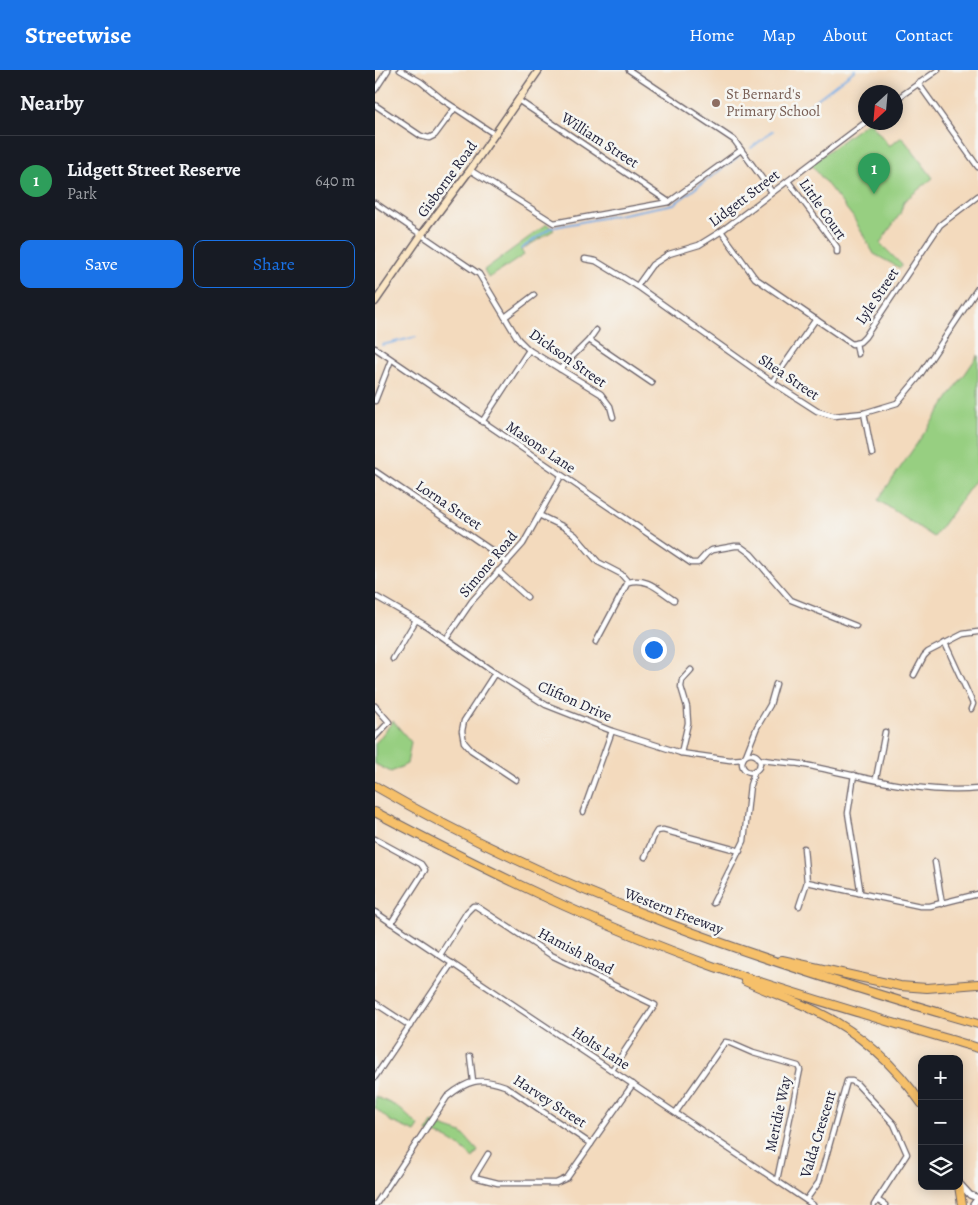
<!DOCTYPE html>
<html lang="en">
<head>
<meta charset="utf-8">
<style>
  :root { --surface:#171b24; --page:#20242c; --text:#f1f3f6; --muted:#9ea1a6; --line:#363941; --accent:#1a73e8 }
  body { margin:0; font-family:Alegreya,serif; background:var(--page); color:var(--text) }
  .controls { position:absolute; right:15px; bottom:15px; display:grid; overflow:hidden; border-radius:10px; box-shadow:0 2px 12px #0003 }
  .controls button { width:45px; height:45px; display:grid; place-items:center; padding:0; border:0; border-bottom:1px solid var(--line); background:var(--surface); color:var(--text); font:25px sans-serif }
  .compass { position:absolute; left:483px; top:15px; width:45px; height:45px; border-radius:50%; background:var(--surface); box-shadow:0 2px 12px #0003; rotate:206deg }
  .you { position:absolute; left:278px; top:579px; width:18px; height:18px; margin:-12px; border:4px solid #fff; border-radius:50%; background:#1a73e8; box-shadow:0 0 0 8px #1a73e833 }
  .badge { display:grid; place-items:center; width:32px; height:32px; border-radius:50%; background:var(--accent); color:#fff; font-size:16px; font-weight:700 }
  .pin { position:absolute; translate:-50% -41px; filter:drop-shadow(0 1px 2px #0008) }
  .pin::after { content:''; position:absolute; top:26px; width:18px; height:15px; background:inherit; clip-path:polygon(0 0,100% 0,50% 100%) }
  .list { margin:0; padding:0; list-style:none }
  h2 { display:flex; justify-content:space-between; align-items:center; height:65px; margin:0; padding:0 20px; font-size:21px }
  h2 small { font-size:16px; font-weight:400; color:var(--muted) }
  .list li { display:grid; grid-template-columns:32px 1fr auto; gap:15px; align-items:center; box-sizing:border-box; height:90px; padding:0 20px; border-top:1px solid var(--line) }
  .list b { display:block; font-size:19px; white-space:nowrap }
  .list p { margin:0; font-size:16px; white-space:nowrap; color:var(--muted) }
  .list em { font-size:16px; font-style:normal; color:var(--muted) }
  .actions { display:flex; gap:10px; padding:15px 20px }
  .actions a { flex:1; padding:11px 0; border:1px solid var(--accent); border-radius:10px; text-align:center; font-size:18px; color:var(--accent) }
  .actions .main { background:var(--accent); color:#fff }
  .icon { flex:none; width:28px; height:28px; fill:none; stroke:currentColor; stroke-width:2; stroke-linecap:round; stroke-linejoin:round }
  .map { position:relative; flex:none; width:603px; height:1135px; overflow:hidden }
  header { display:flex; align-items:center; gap:30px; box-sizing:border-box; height:70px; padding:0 25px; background:var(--accent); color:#fff }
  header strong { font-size:24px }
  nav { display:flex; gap:28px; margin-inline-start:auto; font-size:18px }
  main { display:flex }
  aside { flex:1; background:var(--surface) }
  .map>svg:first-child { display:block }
  .green { fill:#97cf81; stroke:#5c785e }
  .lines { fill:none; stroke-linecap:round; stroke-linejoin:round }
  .stream { stroke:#76aae3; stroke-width:2 }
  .minor-casing { stroke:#6b6268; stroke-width:7 }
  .tertiary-casing { stroke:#6b6268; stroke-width:8 }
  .secondary-casing { stroke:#6b6268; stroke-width:9 }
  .motorway-casing { stroke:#6b6268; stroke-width:10 }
  .minor { stroke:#fff; stroke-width:4.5 }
  .tertiary { stroke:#fff; stroke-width:5.5 }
  .secondary { stroke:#fbe6c4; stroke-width:6 }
  .motorway { stroke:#f6c06b; stroke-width:8 }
  .education-dot { fill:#8d6e63; stroke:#f6f6f2; stroke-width:2 }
  .labels { text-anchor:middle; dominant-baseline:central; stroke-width:5; stroke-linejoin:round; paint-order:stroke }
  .education-label { font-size:15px; fill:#785e54; stroke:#f6f6f2; text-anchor:start }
  .street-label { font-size:15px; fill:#22223b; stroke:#f6f6f2 }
</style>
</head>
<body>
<header>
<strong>Streetwise</strong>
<nav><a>Home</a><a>Map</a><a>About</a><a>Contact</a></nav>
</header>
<main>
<aside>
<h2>Nearby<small></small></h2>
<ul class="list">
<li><span class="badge" style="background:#2e9e5b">1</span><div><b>Lidgett Street Reserve</b><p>Park</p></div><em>640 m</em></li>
</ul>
<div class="actions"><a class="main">Save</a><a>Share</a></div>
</aside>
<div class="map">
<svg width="603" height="1135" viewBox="0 0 603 1135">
  <rect width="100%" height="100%" fill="#f6f6f2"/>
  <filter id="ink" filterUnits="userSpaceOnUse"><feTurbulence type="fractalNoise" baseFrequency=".02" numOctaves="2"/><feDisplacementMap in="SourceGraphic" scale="10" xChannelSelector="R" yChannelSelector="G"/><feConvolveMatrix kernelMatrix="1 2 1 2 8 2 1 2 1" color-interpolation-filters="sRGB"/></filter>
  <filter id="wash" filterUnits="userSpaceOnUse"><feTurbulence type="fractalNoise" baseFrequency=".0096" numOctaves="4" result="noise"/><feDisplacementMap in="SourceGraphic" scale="20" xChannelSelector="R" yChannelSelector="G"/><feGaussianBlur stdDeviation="1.12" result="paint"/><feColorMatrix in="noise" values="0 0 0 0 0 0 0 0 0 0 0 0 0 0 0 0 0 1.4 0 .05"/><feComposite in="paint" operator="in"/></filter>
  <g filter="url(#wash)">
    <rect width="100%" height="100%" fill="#f3dabd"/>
    <g class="green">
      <path d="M 491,53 L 496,53 L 514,76 L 527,67 L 558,108 L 529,131 L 525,144 L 505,173 L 527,195 L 525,198 L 499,184 L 478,147 L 436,94 Z"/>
      <path d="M 172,154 L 179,160 L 146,180 L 149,185 L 114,208 L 109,200 Z"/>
      <path d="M 603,285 L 603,407 L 559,467 L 503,430 Z"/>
      <path d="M 18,651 L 36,672 L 32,694 L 16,702 L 0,694 L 0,674 Z"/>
      <path d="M 0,1026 L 23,1037 L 44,1056 L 40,1062 L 15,1051 L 0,1038 Z"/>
      <path d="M 57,1053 L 87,1063 L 103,1081 L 98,1088 C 82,1073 73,1067 52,1062 Z"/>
    </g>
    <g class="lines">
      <g class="stream">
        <path d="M 424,43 L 480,0"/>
        <path d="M 376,78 L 398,61"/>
        <path d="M 146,179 L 175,158 L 299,134 L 364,86"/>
        <path d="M 7,275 L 41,267"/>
      </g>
    </g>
  </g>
  <g filter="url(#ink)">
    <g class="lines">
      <defs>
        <g id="minor">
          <path d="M 25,0 L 46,12 L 68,30 L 119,64"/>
          <path d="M 254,0 L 359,70 L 397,122"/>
          <path d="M 543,13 L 603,97"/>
          <path d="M 0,20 L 13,0"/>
          <path d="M 143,30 L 294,132"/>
          <path d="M 520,30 L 563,0"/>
          <path d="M 0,35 L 46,66 L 54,68 L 60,65 L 80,38"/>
          <path d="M 95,100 L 179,153 L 294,132 L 366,80"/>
          <path d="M 413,111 L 462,177 L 462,182"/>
          <path d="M 0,133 L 104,204 L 143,269 L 154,280 L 226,324 L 235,336 L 238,347"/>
          <path d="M 346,161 L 380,208 L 477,274 L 485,272 L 490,267 L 565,155 L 603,126"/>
          <path d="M 210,189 L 221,191 L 262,216 L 397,312 L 442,341 L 459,346 L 489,343 L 522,333 L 543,308 L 603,218"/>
          <path d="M 262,216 L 277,195 L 294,184 L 324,175 L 345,162 L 491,52"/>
          <path d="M 130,247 L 159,225"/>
          <path d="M 214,270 L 277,313"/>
          <path d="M 481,273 L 483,284"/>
          <path d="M 0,278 L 316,493 L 323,493 L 332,483 L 337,480 L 360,476 L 365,476 L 376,484 L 416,530 L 481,556"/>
          <path d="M 185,299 L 214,270 L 221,260"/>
          <path d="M 397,312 L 441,249"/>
          <path d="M 0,331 L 16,290"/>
          <path d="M 489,343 L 497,384"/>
          <path d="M 107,352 L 154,280"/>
          <path d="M 0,401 L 119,482 L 132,493"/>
          <path d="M 164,445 L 189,457 L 200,465 L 223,492 L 246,504 L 253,512 L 221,572"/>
          <path d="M 123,501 L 152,527"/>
          <path d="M 253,512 C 273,507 283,520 299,530"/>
          <path d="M 0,526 L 50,555 L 120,603 L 171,635 L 237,661 L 306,683 L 355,690 L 368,689"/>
          <path d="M 71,569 L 97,531 L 148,474 L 186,406"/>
          <path d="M 570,573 L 598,634 L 596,639"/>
          <path d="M 18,589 L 41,550"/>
          <path d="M 120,603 L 89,651 L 87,661 L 89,672 L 96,680 L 141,710"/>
          <path d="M 539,605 L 549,586 L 553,582 L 588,564 L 603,562"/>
          <path d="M 0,636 L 14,652 L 0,667"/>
          <path d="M 306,683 L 313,653 L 312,637 L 306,617 L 307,610 L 316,600"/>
          <circle cx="376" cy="693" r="9"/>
          <path d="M 371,685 L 382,657 L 395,635 L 401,614"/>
          <path d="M 383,689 C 397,692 411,692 425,694 C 483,705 544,725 603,719"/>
          <path d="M 479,705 L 473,743 L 485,819 L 484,823"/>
          <path d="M 501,709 L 510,662"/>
          <path d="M 208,742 L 237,661"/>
          <path d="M 0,769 L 46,794 L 50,800 L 16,853"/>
          <path d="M 270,787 L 279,766 L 282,761 L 288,760 L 365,781"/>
          <path d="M 560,792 L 567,834"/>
          <path d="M 432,812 L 545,836 L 555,836 L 603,824"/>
          <path d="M 338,833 L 369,771 L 375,715 L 380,700"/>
          <path d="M 424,836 L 432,812 L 429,778"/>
          <path d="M 0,842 L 438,1135"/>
          <path d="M 65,885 L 92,842 L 98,836 L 101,836 L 176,885 L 280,935 L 237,1000"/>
          <path d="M 0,933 L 35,956"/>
          <path d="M 95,986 L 98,1011"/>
          <path d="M 0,1007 L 77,893"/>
          <path d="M 301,1042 L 350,972 L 355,973 L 378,983 L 423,996 L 425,1000 L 402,1110"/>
          <path d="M 113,1084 L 99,1107 L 123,1113 L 181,1113 L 192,1108 L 258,1014"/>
          <path d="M 431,1130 L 444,1112 L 472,1011 L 477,1011 L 482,1014 L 519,1054 L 532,1084 L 499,1135"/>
          <path d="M 502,1130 L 510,1135"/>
          <path d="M 1,1134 L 72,1027 C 93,1010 104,1007 130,1016 L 216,1074"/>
        </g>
        <path id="tertiary" d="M 584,1113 L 595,1125 L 603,1128 L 598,1135"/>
        <path id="secondary" d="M 0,232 L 47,164 L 95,100 L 164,0"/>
        <g id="motorway">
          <path d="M 0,716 C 188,826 395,894 603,954"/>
          <path d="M 0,742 C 110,800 222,855 340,897 C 427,927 515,952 603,978"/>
          <path d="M 407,890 L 525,916 L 552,918 L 603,914"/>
          <path d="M 370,911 C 394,922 418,930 441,941 C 484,962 520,995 547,1034"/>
          <path d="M 584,1116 L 587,1135"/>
        </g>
      </defs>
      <use href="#minor" class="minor-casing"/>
      <use href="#tertiary" class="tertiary-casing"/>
      <use href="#secondary" class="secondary-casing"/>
      <use href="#motorway" class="motorway-casing"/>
      <use href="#minor" class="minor"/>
      <use href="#tertiary" class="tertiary"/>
      <use href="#secondary" class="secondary"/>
      <use href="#motorway" class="motorway"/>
    </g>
  </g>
  <circle class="education-dot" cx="341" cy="33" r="5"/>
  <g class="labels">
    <g class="education-label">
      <text x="351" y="24">St Bernard's<tspan x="351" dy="17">Primary School</tspan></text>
    </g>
    <g class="street-label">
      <text transform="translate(225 70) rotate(33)">William Street</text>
      <text transform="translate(72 109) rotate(-54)">Gisborne Road</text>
      <text transform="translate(369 128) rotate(-37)">Lidgett Street</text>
      <text transform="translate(448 139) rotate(55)">Little Court</text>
      <text transform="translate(502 226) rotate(-56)">Lyle Street</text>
      <text transform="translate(193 288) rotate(35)">Dickson Street</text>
      <text transform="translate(414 307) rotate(34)">Shea Street</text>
      <text transform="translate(166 377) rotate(34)">Masons Lane</text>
      <text transform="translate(74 435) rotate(34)">Lorna Street</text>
      <text transform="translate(113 494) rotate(-50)">Simone Road</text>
      <text transform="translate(200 631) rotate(24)">Clifton Drive</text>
      <text transform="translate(299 841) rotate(21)">Western Freeway</text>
      <text transform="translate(201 881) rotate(28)">Hamish Road</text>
      <text transform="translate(226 978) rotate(33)">Holts Lane</text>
      <text transform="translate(175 1031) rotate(33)">Harvey Street</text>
      <text transform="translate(403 1044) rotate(-78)">Meridie Way</text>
      <text transform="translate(443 1064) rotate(-73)">Valda Crescent</text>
    </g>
  </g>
</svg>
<div class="controls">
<button>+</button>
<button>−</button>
<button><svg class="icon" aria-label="layers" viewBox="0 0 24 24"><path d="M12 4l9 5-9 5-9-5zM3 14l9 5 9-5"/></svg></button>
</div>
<svg class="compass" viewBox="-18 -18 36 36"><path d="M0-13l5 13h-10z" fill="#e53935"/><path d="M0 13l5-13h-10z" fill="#9ea1a6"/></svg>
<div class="you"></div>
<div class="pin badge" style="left:499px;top:124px;background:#2e9e5b">1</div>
</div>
</main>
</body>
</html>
